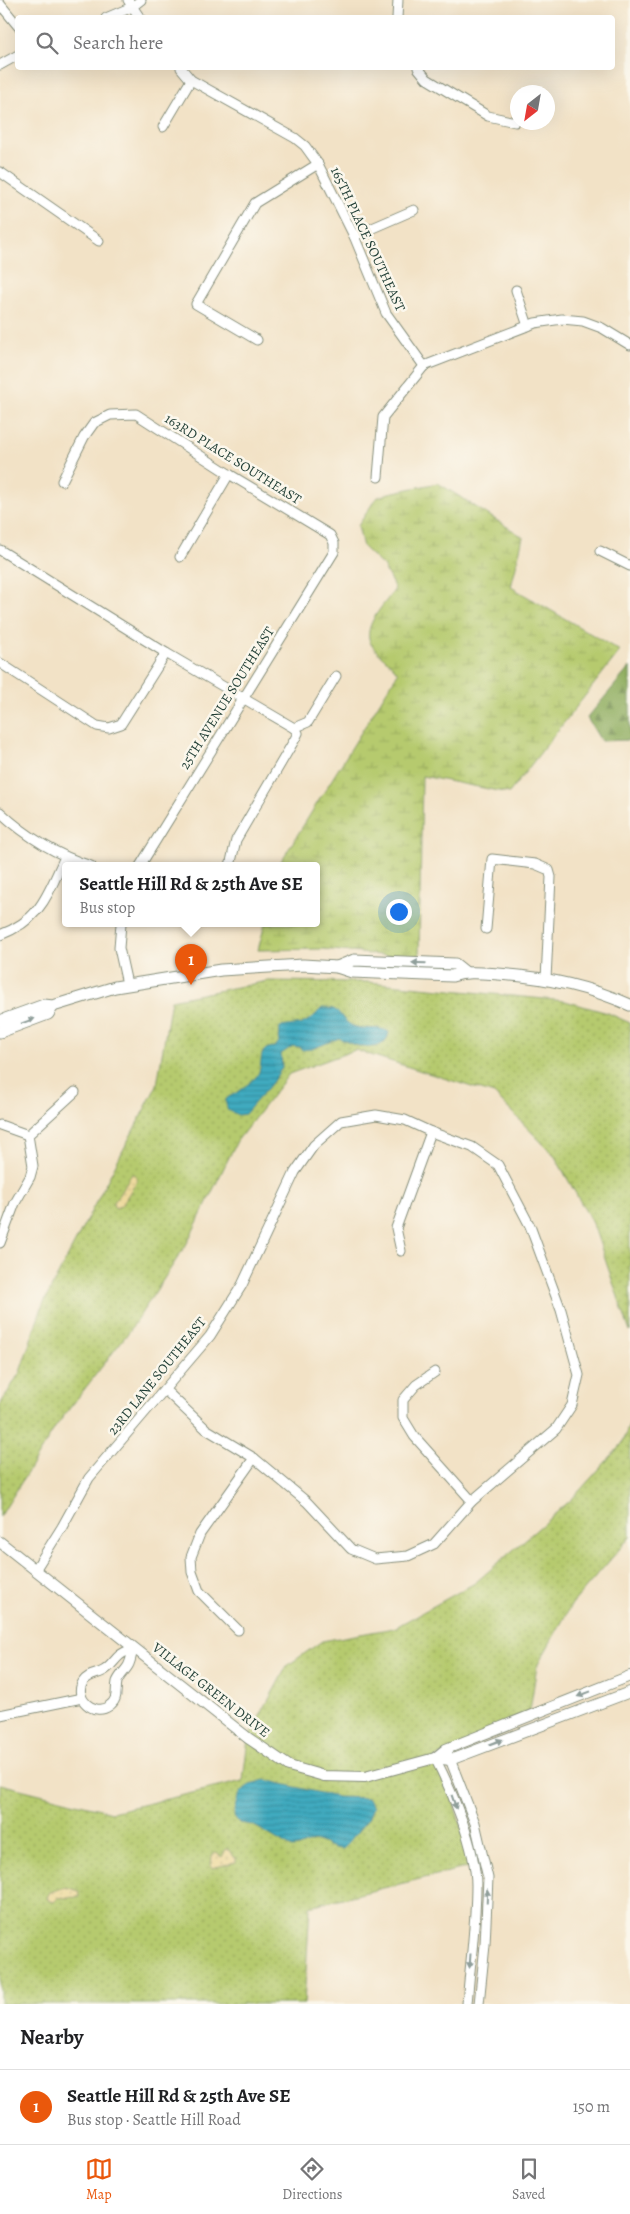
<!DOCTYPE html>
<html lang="en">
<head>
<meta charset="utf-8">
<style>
  :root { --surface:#fff; --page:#f2f2f2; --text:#202124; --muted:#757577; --line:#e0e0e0; --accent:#ea580c }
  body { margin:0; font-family:Alegreya,serif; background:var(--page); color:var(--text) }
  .compass { position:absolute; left:510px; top:85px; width:45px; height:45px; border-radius:50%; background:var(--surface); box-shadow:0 5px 20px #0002; rotate:211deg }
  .you { position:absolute; left:398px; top:911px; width:18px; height:18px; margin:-12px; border:4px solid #fff; border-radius:50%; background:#1a73e8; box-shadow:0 0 0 8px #1a73e833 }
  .badge { display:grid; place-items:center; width:32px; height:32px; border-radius:50%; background:var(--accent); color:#fff; font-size:16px; font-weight:700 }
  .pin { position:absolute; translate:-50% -41px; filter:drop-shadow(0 1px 2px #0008) }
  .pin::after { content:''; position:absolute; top:26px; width:18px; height:15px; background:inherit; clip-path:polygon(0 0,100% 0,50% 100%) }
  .popup { position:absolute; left:62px; top:862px; width:258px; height:65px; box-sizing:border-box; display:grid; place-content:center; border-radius:5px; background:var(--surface); filter:drop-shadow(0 1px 4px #0005); font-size:16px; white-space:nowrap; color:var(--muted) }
  .popup b { font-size:19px; color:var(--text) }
  .popup::after { content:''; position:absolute; left:50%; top:100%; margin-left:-10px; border:10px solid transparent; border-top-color:var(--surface) }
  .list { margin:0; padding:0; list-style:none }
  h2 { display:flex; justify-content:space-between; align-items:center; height:65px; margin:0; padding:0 20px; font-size:21px }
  h2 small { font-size:16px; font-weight:400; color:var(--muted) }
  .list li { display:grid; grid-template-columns:32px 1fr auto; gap:15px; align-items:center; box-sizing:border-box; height:75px; padding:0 20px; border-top:1px solid var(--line) }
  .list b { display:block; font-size:19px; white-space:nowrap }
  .list p { margin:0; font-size:16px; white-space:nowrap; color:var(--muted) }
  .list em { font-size:16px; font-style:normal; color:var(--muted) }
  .icon { flex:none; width:28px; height:28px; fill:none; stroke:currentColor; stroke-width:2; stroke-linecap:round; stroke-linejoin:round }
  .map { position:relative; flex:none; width:630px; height:2004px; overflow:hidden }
  .search { position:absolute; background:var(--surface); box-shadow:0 5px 20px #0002; left:15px; right:15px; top:15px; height:55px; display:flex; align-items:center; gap:12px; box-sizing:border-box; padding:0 18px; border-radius:5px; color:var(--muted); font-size:19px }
  .sheet { height:140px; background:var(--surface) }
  nav { display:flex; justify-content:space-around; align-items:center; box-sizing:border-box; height:70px; border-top:1px solid var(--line); background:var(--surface); font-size:14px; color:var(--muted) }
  nav a { display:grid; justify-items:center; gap:2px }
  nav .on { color:var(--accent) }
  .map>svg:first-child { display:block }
  .grass { fill:url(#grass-dots); stroke:#6a8451 }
  .forest { fill:url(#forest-firs); stroke:#58764a }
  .wetland { fill:url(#wetland-marsh); stroke:#6a8451 }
  .sand { fill:url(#sand-dots); stroke:#868c69 }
  .water { fill:url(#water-rules); stroke:#30747a }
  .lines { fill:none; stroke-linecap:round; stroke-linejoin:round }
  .minor-casing { stroke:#88907d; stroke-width:11 }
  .tertiary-casing { stroke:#88907d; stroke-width:12 }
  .secondary-casing { stroke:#88907d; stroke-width:13 }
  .minor { stroke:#fff; stroke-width:9 }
  .tertiary { stroke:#fff; stroke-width:10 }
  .secondary { stroke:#fff; stroke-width:11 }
  .oneway { fill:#8f9e9a }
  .labels { text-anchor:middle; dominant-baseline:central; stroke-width:5; stroke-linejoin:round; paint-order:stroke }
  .street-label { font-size:14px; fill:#1f3d34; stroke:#fbf7ec }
</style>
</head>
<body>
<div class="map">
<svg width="630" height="2004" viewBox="0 0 630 2004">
  <defs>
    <pattern id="grass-dots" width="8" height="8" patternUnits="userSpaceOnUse" patternTransform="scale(1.25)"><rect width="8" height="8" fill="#b6ca6e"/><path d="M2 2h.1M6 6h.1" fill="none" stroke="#9cae60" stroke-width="1.8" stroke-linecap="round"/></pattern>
    <pattern id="forest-firs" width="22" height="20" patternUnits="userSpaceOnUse" patternTransform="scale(1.25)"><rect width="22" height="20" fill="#90ae61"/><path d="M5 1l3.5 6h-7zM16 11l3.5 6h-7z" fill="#758f51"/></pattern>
    <pattern id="wetland-marsh" width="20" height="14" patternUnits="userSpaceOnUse" patternTransform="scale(1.25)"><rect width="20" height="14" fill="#b6ca6e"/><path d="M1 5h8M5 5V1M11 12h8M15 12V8" fill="none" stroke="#9cae60"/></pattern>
    <pattern id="sand-dots" width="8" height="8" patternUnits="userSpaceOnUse" patternTransform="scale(1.25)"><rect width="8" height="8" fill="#eeda9e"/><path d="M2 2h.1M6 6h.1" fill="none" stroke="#ccbc89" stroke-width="1.8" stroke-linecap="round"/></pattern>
    <pattern id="water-rules" width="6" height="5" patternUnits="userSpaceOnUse" patternTransform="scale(1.25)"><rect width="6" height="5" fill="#40aabf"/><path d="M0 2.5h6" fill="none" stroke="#358c9c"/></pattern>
  </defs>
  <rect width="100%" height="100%" fill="#fbf7ec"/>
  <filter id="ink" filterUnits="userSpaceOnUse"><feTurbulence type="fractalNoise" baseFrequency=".02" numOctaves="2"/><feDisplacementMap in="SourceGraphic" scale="10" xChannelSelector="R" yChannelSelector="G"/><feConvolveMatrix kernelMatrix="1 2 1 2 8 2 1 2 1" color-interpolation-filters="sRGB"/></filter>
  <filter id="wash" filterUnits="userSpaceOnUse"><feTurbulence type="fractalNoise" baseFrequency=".0096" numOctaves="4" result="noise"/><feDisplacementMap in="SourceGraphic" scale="20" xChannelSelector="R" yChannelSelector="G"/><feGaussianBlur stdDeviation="1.12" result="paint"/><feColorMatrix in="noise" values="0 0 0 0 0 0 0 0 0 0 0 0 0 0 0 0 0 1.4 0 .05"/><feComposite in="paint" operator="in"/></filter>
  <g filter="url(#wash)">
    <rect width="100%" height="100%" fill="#f2e2c6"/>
    <g class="grass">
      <path d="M 268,981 L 368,982 L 565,1001 L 608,1013 L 630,1023 L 630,1332 L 593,1224 L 554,1155 L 494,1094 L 355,1050 L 289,1074 L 237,1141 L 186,1245 L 131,1329 L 56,1426 L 0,1517 L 0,1405 L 20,1372 L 43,1304 L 157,1085 L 171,1000 Z"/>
      <path d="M 630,1422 L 630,1537 L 572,1604 L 537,1666 L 529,1716 L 435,1758 L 447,1781 L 473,1866 L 310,1906 L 304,2004 L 0,2004 L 0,1784 L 112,1812 L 243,1781 L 248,1738 L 287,1666 L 322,1641 L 394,1628 L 475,1583 L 572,1499 L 622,1444 Z"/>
    </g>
    <path class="forest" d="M 630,667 L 630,740 L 601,741 L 587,718 Z"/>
    <path class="wetland" d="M 438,483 L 523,537 L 511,587 L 620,651 L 509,793 L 422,776 L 419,959 L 323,949 L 258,950 L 265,924 L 316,924 L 316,866 L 279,866 L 280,863 L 398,673 C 391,662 377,654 371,644 C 361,626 386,603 395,589 L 384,567 L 363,547 L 358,526 L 376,498 L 389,493 Z"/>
    <g class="sand">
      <path d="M 134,1174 L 137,1178 L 137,1181 L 121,1206 L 115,1208 L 113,1204 L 131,1175 Z"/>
      <path d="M 226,1849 L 229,1850 L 233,1857 L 236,1858 L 236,1862 L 212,1868 L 211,1866 L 212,1855 L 216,1853 L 222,1857 Z"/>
      <path d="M 66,1887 L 79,1891 L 80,1897 L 58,1898 L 54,1902 L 48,1900 L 47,1897 L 50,1892 Z"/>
    </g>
    <g class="water">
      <path d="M 322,1008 C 342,1007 337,1016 351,1025 C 364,1032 378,1025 389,1032 C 385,1056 353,1046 339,1038 L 312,1049 L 302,1050 L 300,1047 L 293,1046 L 281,1054 L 282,1068 L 271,1084 L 245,1114 L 238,1115 L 228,1110 L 225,1101 C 229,1095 232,1096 238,1092 C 239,1092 255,1078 256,1077 C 266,1065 254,1048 275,1047 L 279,1042 L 280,1027 L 302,1024 L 312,1018 Z"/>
      <path d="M 266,1780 L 337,1797 L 367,1798 L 373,1807 L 368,1819 L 343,1849 C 329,1849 325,1842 316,1841 C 307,1841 301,1848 292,1848 L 253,1825 L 239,1823 L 234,1816 C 236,1794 243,1784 266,1780 Z"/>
    </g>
  </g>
  <g filter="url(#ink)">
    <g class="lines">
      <defs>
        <g id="minor">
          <path d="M 128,0 L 140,18"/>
          <path d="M 0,4 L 18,26"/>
          <path d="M 106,18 L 132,7 L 141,0"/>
          <path d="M 397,18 L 398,0"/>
          <path d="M 0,65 L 18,55"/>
          <path d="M 181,68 L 191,80 L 295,138 L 305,146 L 318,164 L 354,236 L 386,313 L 424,366 L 535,323 L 562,319 L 583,321 L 602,328 L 630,345"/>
          <path d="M 418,68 L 427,79 L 488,116 L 515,122"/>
          <path d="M 163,127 L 191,80"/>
          <path d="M 0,172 L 99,241"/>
          <path d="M 354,236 L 414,210"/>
          <path d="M 516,290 L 528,326"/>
          <path d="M 257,340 L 196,304 L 255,203 L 318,164"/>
          <path d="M 378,477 L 383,417 L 424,366"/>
          <path d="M 62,481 L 84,437 L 94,423 L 110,415 L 136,414 L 229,474 L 330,535 L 334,543 L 334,552 L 140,866"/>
          <path d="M 0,550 L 166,653 L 294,728 L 298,733 L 295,739 L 236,840 L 230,866"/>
          <path d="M 600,551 L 630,566"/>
          <path d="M 180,557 L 229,474"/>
          <path d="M 0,663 L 97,726 L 109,728 L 121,724 L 166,653"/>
          <path d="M 294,728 L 308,722 L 336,676"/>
          <path d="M 0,812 C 27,837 56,855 91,866"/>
          <path d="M 121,924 L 119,948 L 127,984"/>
          <path d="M 486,929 L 492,859 L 535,864 L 549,870 L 551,877 L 546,979"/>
          <path d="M 0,935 C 42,919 47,895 65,857"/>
          <path d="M 0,1125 L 28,1135"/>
          <path d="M 28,1135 L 75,1092"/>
          <path d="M 0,1243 L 15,1203 L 30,1177 L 33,1166 L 28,1135"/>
          <path d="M 401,1251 L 396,1228 L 431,1132"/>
          <path d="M 435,1372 L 416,1385 L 403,1400 L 403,1418 L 414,1436 L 472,1501"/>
          <path d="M 35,1570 L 62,1527 L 89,1478 L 210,1336 L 242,1285 L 295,1172 L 314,1145 L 341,1121 L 376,1115 L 405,1120 L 431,1132 L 472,1147 L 498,1165 L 530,1226 L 561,1310 L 579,1375 L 572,1405 L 556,1429 L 472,1501 L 434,1544 L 408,1556 L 375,1559 L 351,1549 L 307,1502 L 254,1458 L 206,1429 L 165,1390"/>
          <path d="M 238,1630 L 199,1591 L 192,1572 L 191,1557 L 200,1534 L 254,1458"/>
          <path d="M 133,1648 C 132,1653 131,1661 128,1666 C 125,1671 119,1676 117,1682 C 115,1691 119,1699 109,1706 C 94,1717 73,1698 83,1682 C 88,1674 96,1675 103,1671 C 110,1668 114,1660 120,1655 C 124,1652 129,1650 133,1648 Z"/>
          <path d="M 0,1715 L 82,1698"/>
          <path d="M 448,1754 L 475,1823 L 488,1878 L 485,1945 L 479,2004"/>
          <path d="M 435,1758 C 452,1791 476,1848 476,1885 C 476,1924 470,1965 467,2004"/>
        </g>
        <g id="tertiary">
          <path d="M 0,1542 L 248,1738 L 289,1766 L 324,1776 L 365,1777 L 435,1758 L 446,1749 L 630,1676"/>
          <path d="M 435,1758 L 450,1760 L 630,1692"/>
        </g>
        <g id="secondary">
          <path d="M 337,967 L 354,960 L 455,964 L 465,972"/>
          <path d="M 0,1021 L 44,1005 L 53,1006 L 115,987 L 221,970 L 303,965 L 337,967 L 352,972 L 452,976 C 467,971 482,973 498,974 C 544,977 588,986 630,1005"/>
          <path d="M 0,1032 L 48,1014 L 53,1006"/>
        </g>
      </defs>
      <use href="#minor" class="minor-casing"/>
      <use href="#tertiary" class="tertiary-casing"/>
      <use href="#secondary" class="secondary-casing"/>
      <use href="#minor" class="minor"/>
      <use href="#tertiary" class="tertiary"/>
      <use href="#secondary" class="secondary"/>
    </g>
    <defs><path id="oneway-solid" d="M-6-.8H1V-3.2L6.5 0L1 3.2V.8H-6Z" transform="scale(1.25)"/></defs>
    <g class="oneway">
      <use href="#oneway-solid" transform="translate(419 963) rotate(-178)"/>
      <use href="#oneway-solid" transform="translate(28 1021) rotate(-20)"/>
      <use href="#oneway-solid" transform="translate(584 1694) rotate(159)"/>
      <use href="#oneway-solid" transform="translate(496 1742) rotate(-21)"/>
      <use href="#oneway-solid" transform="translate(454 1802) rotate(71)"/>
      <use href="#oneway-solid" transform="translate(487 1896) rotate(-88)"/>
      <use href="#oneway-solid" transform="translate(470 1961) rotate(94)"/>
    </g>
  </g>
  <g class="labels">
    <g class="street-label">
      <text transform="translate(368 239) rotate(65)">165TH PLACE SOUTHEAST</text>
      <text transform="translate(233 459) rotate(32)">163RD PLACE SOUTHEAST</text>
      <text transform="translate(227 698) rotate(-58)">25TH AVENUE SOUTHEAST</text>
      <text transform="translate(157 1376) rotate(-51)">23RD LANE SOUTHEAST</text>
      <text transform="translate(211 1690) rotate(38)">VILLAGE GREEN DRIVE</text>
    </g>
  </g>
</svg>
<svg class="compass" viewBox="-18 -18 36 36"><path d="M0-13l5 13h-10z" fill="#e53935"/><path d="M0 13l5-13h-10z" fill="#757577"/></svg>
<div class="you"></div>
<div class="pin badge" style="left:191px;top:985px">1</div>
<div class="popup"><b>Seattle Hill Rd &amp; 25th Ave SE</b>Bus stop</div>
<div class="search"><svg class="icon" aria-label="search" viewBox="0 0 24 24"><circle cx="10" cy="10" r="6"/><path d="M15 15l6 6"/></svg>Search here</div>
</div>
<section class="sheet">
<h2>Nearby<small></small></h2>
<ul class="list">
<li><span class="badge">1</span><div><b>Seattle Hill Rd &amp; 25th Ave SE</b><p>Bus stop · Seattle Hill Road</p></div><em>150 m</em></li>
</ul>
</section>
<nav>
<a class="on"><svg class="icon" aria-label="map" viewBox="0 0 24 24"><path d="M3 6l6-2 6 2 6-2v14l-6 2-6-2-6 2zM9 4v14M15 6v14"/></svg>Map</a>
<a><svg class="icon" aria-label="directions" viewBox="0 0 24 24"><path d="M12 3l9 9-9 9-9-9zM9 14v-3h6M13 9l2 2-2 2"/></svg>Directions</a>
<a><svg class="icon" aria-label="saved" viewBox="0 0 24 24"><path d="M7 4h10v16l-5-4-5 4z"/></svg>Saved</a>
</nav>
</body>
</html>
